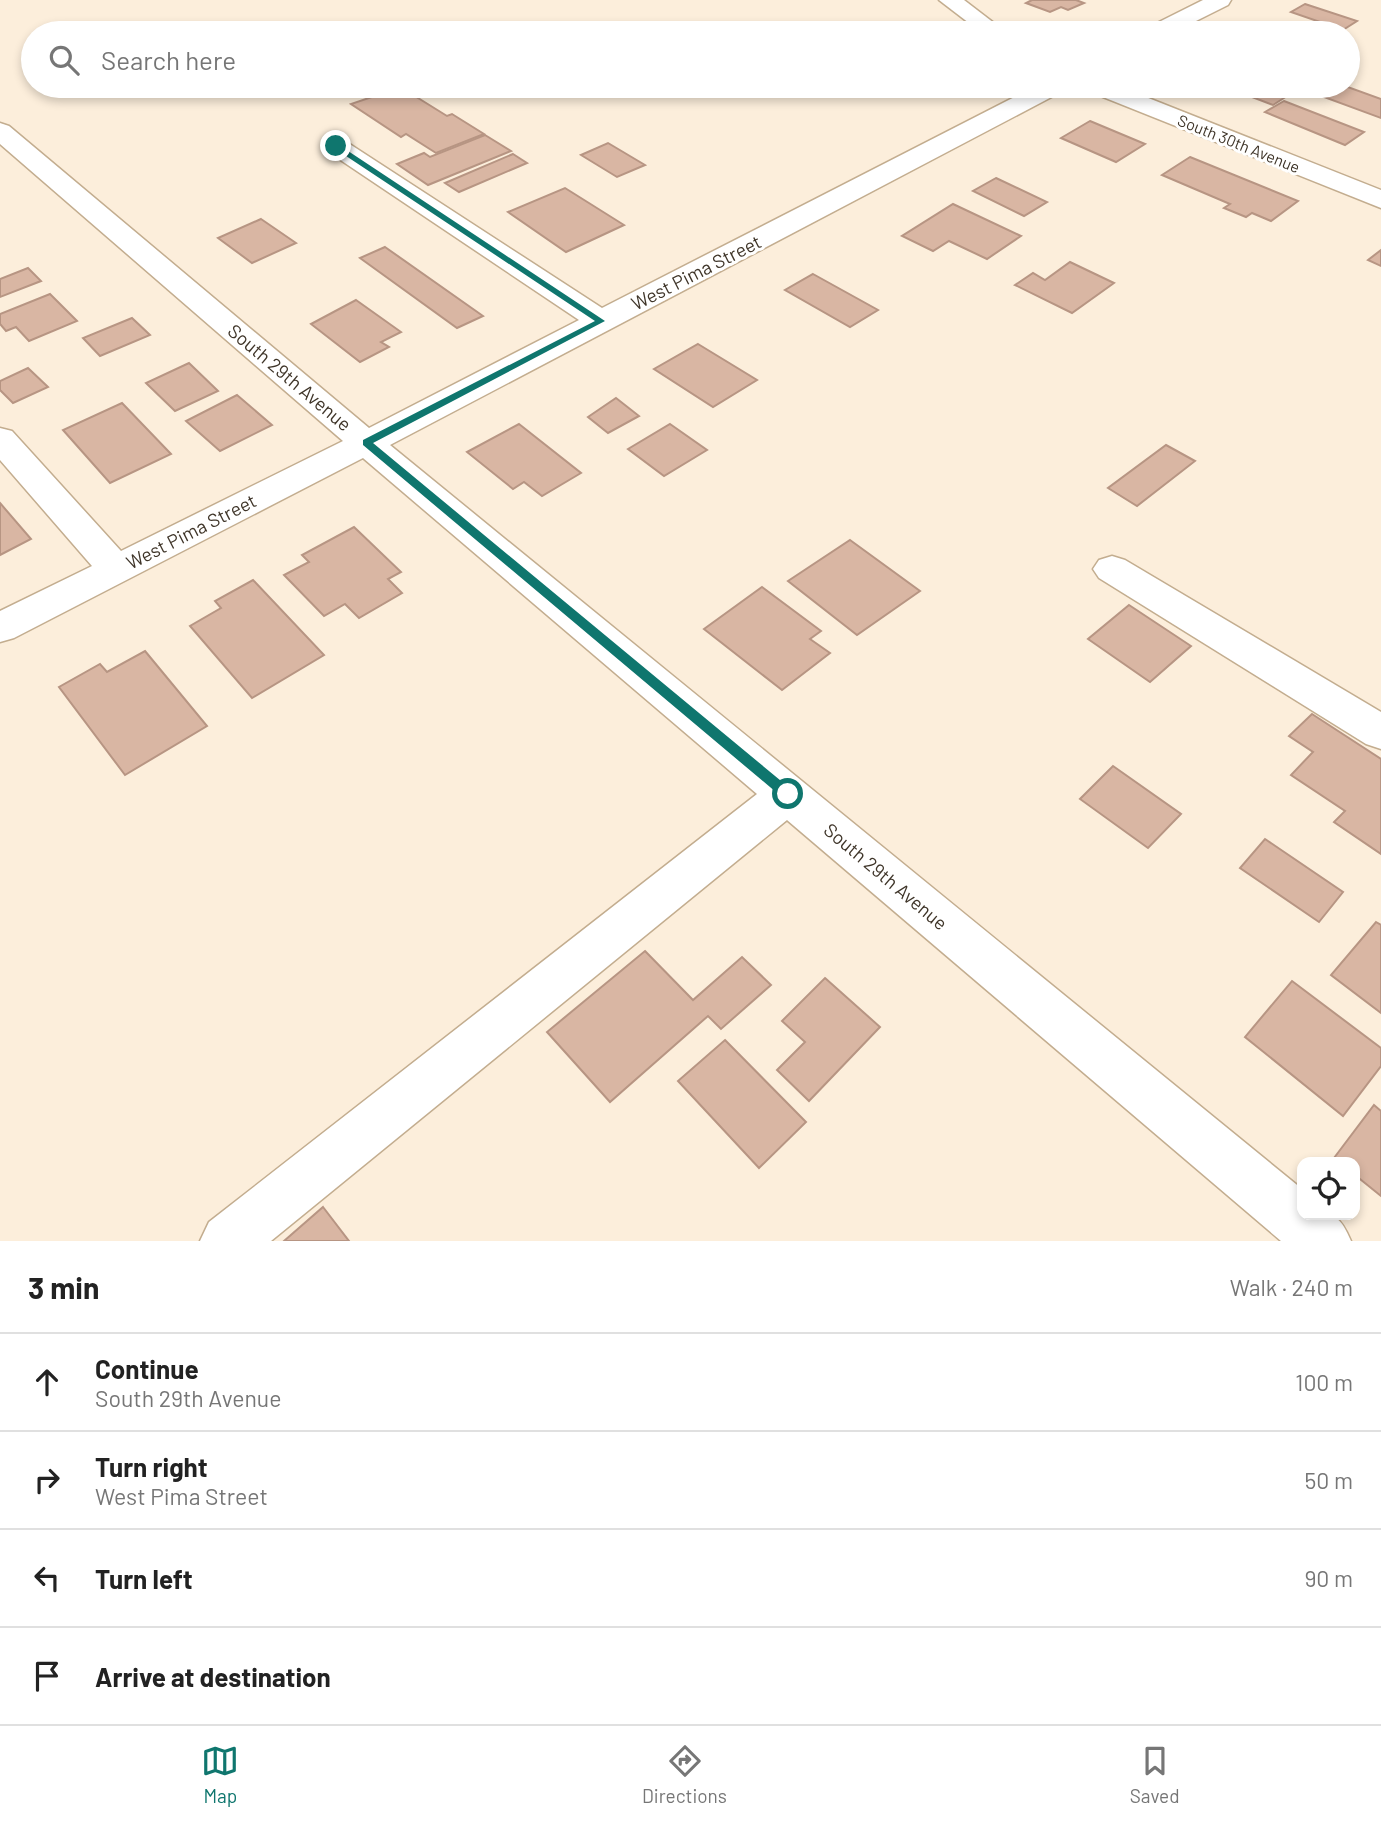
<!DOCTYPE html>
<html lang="en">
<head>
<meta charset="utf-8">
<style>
  :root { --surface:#fff; --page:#f2f2f2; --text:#222; --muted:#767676; --line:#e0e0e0; --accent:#0f766e }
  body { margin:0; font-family:Barlow,sans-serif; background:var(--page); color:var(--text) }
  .controls { position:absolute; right:21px; bottom:21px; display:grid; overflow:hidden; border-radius:14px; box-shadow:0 4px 10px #0003 }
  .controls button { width:63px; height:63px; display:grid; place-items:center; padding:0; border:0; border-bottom:2px solid var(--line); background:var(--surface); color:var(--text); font:35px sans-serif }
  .stop { position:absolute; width:21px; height:21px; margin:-16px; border:5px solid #0f766e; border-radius:50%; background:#fff }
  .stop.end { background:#0f766e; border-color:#fff; box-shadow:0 2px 7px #0008 }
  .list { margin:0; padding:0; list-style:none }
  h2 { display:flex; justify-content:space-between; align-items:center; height:91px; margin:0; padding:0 28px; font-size:30px }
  h2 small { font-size:23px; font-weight:400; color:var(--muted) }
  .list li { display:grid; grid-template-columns:46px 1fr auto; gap:21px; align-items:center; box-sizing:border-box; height:98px; padding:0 28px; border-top:2px solid var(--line) }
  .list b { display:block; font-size:26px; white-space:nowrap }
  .list p { margin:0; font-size:23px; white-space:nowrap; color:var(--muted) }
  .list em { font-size:23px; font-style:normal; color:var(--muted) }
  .icon { flex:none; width:38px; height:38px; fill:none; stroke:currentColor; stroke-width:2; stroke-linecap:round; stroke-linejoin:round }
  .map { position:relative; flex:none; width:1381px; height:1241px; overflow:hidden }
  .search { position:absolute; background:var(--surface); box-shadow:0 4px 10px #0003; left:21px; right:21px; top:21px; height:77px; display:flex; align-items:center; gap:18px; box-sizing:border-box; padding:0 24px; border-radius:38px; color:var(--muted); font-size:26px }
  .sheet { height:483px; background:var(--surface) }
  nav { display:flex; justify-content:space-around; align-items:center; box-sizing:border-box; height:98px; border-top:2px solid var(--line); background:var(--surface); font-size:19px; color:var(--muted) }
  nav a { display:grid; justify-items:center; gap:4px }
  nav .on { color:var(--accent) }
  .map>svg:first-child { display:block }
  .building { fill:#d9b6a3; stroke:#b79583; stroke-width:2 }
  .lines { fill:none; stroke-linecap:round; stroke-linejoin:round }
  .minor-casing { stroke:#c3ad8f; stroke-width:3 }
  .minor { fill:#fff; fill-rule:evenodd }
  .route { fill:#0f766e }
  .labels { text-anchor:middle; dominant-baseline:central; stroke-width:6; stroke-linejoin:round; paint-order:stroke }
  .far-street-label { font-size:16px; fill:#3f3529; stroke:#fff }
  .street-label { font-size:19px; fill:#3f3529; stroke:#fff }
</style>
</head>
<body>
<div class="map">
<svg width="1381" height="1241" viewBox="0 0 1381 1241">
  <rect width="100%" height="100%" fill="#fceedb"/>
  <g class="building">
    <path d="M 1032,0 L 1076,0 L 1084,3 L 1068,10 L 1061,7 L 1050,12 L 1026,3 Z"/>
    <path d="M 1305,4 L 1357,21 L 1343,30 L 1291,12 Z"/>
    <path d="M 355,86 L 408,86 L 402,88 L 447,116 L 452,114 L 484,134 L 436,153 L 406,134 L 401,137 L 351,104 L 372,97 Z"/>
    <path d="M 1195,86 L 1290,86 L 1298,89 L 1273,105 L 1226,87 L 1214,94 Z"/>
    <path d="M 1311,86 L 1345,86 L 1381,99 L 1381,118 L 1305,90 Z"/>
    <path d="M 1284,101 L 1364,132 L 1345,145 L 1265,112 Z"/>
    <path d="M 1090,121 L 1145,144 L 1116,162 L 1061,138 Z"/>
    <path d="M 485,135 L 511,151 L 428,185 L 397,164 L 424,153 L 430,157 Z"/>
    <path d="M 608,143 L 645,165 L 617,177 L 581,155 Z"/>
    <path d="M 513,154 L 527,163 L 459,192 L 445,183 Z"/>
    <path d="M 1190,157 L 1298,201 L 1271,221 L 1252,213 L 1246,217 L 1224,208 L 1230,204 L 1162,175 Z"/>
    <path d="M 996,178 L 1047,202 L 1024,216 L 973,191 Z"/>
    <path d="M 565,188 L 624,225 L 566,252 L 508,212 Z"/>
    <path d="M 953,204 L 1021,236 L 987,259 L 949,241 L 933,251 L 902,236 Z"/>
    <path d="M 261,219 L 296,243 L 252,263 L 218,238 Z"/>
    <path d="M 385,247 L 483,316 L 457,328 L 360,258 Z"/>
    <path d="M 1381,250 L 1381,266 L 1368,260 Z"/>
    <path d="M 1070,262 L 1114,283 L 1072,313 L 1015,285 L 1033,273 L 1045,280 Z"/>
    <path d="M 28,268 L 41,281 L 0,297 L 0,279 Z"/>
    <path d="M 813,274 L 878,310 L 850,327 L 785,290 Z"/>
    <path d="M 50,294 L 77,321 L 29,341 L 16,327 L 6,331 L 0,324 L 0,314 Z"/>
    <path d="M 356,300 L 401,332 L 381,342 L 389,347 L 360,362 L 311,324 Z"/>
    <path d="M 132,318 L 150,335 L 100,356 L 83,338 Z"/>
    <path d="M 698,344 L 757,380 L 713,407 L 654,369 Z"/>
    <path d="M 189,363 L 218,391 L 175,411 L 146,383 Z"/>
    <path d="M 28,368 L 48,387 L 13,403 L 0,390 L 0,381 Z"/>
    <path d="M 237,395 L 272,425 L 220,451 L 186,421 Z"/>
    <path d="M 616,398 L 639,416 L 608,433 L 588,417 Z"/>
    <path d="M 122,403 L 171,454 L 110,483 L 63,430 Z"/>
    <path d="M 519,424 L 581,473 L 542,496 L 524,482 L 513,489 L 467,452 Z"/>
    <path d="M 670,424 L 707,450 L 664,476 L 628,449 Z"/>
    <path d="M 1166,445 L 1195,461 L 1137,506 L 1108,488 Z"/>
    <path d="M 0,503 L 31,539 L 0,555 Z"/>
    <path d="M 354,527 L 401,572 L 388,579 L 402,593 L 359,618 L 345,604 L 324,616 L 284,575 L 309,562 L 302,555 Z"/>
    <path d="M 850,540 L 920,591 L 857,635 L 788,581 Z"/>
    <path d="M 253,580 L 324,655 L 252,698 L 190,626 L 221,608 L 215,601 Z"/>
    <path d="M 762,587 L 821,631 L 810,639 L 830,653 L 782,690 L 704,629 Z"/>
    <path d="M 1129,605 L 1191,646 L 1150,682 L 1088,639 Z"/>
    <path d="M 145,651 L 207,726 L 125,775 L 59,687 L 100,664 L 107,672 Z"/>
    <path d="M 1312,714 L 1381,759 L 1381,854 L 1334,822 L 1345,811 L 1291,775 L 1313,752 L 1289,736 Z"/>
    <path d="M 1113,766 L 1181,814 L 1148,848 L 1080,799 Z"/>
    <path d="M 1265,839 L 1343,892 L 1319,922 L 1240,868 Z"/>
    <path d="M 1376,922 L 1381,925 L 1381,1013 L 1331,975 Z"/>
    <path d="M 645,951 L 693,1000 L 742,957 L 771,985 L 721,1029 L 708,1016 L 610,1102 L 547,1032 Z"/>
    <path d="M 825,978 L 880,1027 L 809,1101 L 777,1070 L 805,1042 L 782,1021 Z"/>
    <path d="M 1292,981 L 1381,1048 L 1381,1066 L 1343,1116 L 1245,1037 Z"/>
    <path d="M 725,1040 L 806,1122 L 759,1168 L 678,1081 Z"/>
    <path d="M 1374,1105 L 1381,1111 L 1381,1196 L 1355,1175 L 1355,1162 L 1339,1162 L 1334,1158 Z"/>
    <path d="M 323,1207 L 349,1241 L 284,1241 Z"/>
  </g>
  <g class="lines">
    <defs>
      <g id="minor">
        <path d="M 939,0 L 964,0 L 1007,33 L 982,33 Z"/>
        <path d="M 1203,0 L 1231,0 L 1228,5 L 1172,33 L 1144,33 L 1147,28 Z"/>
        <path d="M 1036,86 L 1066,86 L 1063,91 L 390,445 L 1302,1189 L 1302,1215 C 1333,1215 1338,1211 1351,1241 L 1281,1241 L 787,820 L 271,1241 L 200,1241 L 209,1222 L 757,794 L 363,458 L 14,638 L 0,642 L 0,611 L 92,566 L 0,460 L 0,428 L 12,431 L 121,551 L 343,441 L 0,144 L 0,123 L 9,126 L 369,428 L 579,320 L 327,151 L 323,146 L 327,141 L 336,138 L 345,141 L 602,308 Z"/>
        <path d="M 1085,86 L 1118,86 L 1381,190 L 1381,208 L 1088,91 Z"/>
        <path d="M 1112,556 L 1125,560 L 1381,712 L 1381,749 L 1366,744 L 1099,578 L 1093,569 L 1099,560 Z"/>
      </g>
    </defs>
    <use href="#minor" class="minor-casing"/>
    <use href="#minor" class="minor"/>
  </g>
  <path class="route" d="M 334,145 L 339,145 L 605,321 L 373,443 L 792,790 L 792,798 L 783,798 L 363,445 L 363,440 L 595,321 L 334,148 Z"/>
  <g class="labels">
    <g class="far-street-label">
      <text transform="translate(1239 143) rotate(22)">South 30th Avenue</text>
    </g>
    <g class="street-label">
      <text transform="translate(696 272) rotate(-27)">West Pima Street</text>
      <text transform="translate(290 377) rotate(40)">South 29th Avenue</text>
      <text transform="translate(191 531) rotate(-27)">West Pima Street</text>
      <text transform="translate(886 876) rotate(40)">South 29th Avenue</text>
    </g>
  </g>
</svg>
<div class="controls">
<button><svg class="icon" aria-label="locate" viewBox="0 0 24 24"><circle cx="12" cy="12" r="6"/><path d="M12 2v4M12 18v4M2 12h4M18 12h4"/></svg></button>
</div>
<div class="stop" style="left:788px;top:794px"></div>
<div class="stop end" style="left:336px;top:146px"></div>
<div class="search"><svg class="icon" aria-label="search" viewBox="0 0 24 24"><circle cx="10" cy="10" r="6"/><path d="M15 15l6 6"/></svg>Search here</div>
</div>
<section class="sheet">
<h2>3 min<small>Walk · 240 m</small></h2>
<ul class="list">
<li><svg class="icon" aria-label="ahead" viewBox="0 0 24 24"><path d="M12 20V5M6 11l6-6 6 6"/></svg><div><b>Continue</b><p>South 29th Avenue</p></div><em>100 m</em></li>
<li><svg class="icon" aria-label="right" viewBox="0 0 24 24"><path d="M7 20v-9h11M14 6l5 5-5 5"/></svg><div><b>Turn right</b><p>West Pima Street</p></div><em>50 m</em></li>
<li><svg class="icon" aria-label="left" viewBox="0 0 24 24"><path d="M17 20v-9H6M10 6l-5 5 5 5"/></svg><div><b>Turn left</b></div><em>90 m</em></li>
<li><svg class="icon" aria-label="arrive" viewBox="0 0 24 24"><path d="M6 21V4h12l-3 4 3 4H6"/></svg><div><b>Arrive at destination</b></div></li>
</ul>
</section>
<nav>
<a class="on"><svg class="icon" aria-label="map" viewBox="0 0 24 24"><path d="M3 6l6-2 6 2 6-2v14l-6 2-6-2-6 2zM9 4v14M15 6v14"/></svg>Map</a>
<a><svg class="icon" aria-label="directions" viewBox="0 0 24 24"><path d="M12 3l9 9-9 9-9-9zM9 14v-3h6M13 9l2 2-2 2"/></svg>Directions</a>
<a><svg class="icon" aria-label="saved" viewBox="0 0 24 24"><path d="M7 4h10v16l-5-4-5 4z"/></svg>Saved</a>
</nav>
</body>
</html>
